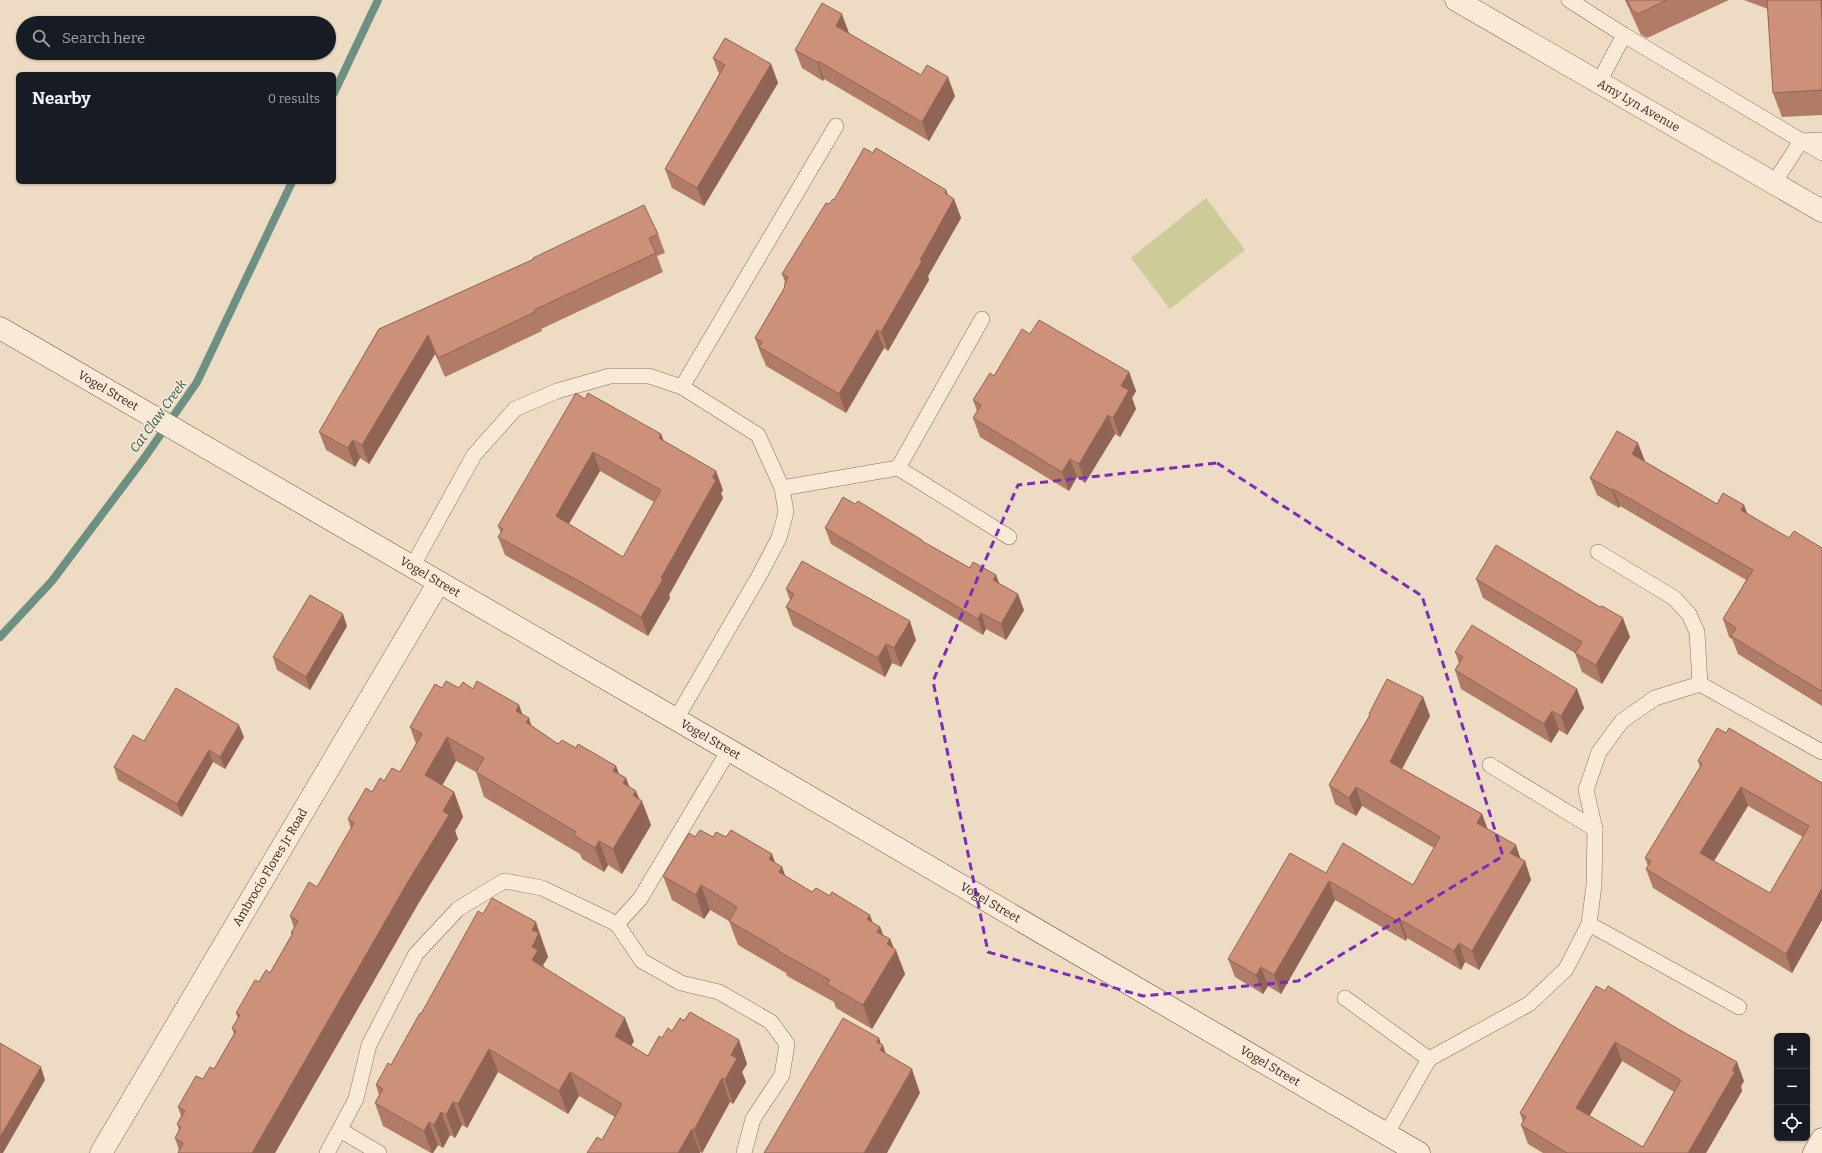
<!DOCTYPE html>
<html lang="en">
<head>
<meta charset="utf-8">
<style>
  :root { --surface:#171b24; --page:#242831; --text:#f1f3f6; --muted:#9ea1a6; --line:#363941 }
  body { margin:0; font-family:Bitter,serif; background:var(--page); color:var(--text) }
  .controls { position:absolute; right:12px; bottom:12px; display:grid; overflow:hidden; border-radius:6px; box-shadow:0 1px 3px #0004 }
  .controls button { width:36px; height:36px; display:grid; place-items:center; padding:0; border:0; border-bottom:1px solid var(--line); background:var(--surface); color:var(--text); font:20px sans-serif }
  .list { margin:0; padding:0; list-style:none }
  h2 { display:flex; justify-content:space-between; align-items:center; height:52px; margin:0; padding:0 16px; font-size:17px }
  h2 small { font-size:13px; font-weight:400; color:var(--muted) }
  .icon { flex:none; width:22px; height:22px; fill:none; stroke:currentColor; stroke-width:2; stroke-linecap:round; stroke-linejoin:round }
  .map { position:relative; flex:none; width:1822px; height:1153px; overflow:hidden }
  .search { position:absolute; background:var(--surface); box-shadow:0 1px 3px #0004; left:16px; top:16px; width:320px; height:44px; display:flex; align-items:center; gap:10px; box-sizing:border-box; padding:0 14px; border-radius:22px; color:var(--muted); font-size:15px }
  .panel { position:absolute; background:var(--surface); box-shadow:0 1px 3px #0004; left:16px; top:72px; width:320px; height:112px; border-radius:6px }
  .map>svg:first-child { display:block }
  .green { fill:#cdcb97 }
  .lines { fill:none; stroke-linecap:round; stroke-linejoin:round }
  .stream { stroke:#6c9082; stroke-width:8 }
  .lane-casing { stroke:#896c5a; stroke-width:16 }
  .street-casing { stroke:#896c5a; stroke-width:23 }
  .secondary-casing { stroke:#6b4d3d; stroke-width:23 }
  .lane { stroke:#f9ead7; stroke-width:15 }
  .street { stroke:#f9ead7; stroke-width:22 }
  .secondary { stroke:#f9ead7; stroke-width:22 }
  .wall { fill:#b07c68; fill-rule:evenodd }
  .shaded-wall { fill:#906555 }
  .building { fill:#cd9079; stroke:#906555; fill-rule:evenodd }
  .marked { fill:none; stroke:#7b2cbf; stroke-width:3; stroke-dasharray:8 5; stroke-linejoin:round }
  .labels { text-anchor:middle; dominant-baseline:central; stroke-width:3.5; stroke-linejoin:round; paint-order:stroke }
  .street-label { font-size:12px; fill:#39271e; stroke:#f6e7d3 }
  .water-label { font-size:13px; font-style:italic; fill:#2d594f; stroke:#f6e7d3 }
</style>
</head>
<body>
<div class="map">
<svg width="1822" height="1153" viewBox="0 0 1822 1153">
  <rect width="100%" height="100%" fill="#eedbc4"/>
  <path class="green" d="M 1206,198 L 1245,250 L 1170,309 L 1131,258 Z"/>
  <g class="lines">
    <g class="stream">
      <path d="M 334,93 L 378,0"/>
      <path d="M 0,637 L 52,581 L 145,457 L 197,382 L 292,182"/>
    </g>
    <defs>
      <g id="lane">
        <path d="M 1569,0 L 1624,35 L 1822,153"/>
        <path d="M 1599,82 L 1624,35"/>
        <path d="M 1774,183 L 1801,141 L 1822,140"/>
        <path d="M 682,387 L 836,126"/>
        <path d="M 898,468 L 982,319"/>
        <path d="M 782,488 L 898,468 L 1009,537"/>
        <path d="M 1598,552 L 1674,598 L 1689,614 L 1697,632 L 1700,684"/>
        <path d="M 412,567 L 474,455 L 515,409 L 557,391 L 610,376 L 649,376 L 682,387 L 758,435 L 782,488 L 786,512 L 779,538 L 759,576 L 676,719"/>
        <path d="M 1490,765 L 1595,829"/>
        <path d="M 617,924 L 642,961 L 681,983 L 719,992 L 771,1022 L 787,1044 L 782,1075 L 753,1119 L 744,1153"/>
        <path d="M 1589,924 L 1739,1007"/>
        <path d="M 1345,998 L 1429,1059"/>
        <path d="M 340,1130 L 379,1153"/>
        <path d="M 1387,1133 L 1429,1059 L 1529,1004 L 1566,969 L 1589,924 L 1594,885 L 1595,829 L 1586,790 L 1599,752 L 1622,721 L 1655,698 L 1700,684 L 1822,752"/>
        <path d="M 327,1153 L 356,1099 L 369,1045 L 416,954 L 458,909 L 504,881 L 542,888 L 617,924 L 640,899 L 729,750"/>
      </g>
      <g id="street">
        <path id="s1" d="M 1456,0 L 1822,211"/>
        <path id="s2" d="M 101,1153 L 439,582"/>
      </g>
      <g id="secondary">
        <path id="s3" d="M 0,328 L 729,750 L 1419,1153"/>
        <path d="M 1814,1153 L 1822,1139"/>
      </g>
    </defs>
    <use href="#lane" class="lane-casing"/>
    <use href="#street" class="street-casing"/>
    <use href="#secondary" class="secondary-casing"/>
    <use href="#lane" class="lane"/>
    <use href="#street" class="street"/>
    <use href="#secondary" class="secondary"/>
  </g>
  <g class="wall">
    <path d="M 1625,0 L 1729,0 L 1647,38 L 1641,35 Z"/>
    <path d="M 1744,0 L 1822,0 L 1822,115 L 1782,117 L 1773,93 L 1768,9 Z"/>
    <path d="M 849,33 L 849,34 L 955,96 L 929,141 L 824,79 L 823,81 L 802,68 L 795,50 Z"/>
    <path d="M 713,58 L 771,64 L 778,83 L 704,206 L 672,188 L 665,169 L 719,74 Z"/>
    <path d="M 948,196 L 954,199 L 961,218 L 928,276 L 929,280 L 888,351 L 884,348 L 846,413 L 766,366 L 763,358 L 762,357 L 755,338 L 784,288 L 784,286 L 785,282 L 782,274 L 829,204 L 834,200 Z"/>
    <path d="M 658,234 L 665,253 L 657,256 L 663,272 L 541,329 L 542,331 L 445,377 L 435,354 L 369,464 L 360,458 L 355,467 L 326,450 L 319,432 L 379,329 Z"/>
    <path d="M 1030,334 L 1129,372 L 1136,391 L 1132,398 L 1136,409 L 1120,437 L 1115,434 L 1085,483 L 1077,477 L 1069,491 L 980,437 L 973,418 L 977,411 L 973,400 Z"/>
    <path d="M 585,399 L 661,434 L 664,441 L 723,490 L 721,493 L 723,498 L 669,595 L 670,598 L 648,636 L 593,604 L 505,555 L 498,537 L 501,533 L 498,526 ZM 600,471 L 654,502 L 623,557 L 569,524 Z"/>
    <path d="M 1644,461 L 1717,504 L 1744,505 L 1747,514 L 1789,538 L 1822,548 L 1822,706 L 1738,654 L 1732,639 L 1729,637 L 1723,619 L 1746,580 L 1620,506 L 1619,508 L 1597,495 L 1590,478 L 1645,461 Z"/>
    <path d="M 855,504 L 970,568 L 996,575 L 999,583 L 1024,610 L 1006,640 L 986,629 L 983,635 L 831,544 L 825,528 Z"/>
    <path d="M 1476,579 L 1630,637 L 1602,684 L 1582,672 L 1575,653 L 1483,598 Z"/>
    <path d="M 786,589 L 916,640 L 901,667 L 892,663 L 885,677 L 793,626 L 786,607 L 790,600 Z"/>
    <path d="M 347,626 L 310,690 L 277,670 L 273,657 Z"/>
    <path d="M 1455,652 L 1577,689 L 1584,708 L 1567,735 L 1559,730 L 1551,743 L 1461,689 L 1455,670 L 1459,663 Z"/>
    <path d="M 442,688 L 473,689 L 519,705 L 522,714 L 531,726 L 558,744 L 576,748 L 616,766 L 619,774 L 626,778 L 629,786 L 639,799 L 651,825 L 622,874 L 608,865 L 604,872 L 582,859 L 580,854 L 484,797 L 476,772 L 456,761 L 442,785 L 454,792 L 463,817 L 455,831 L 458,839 L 418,904 L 275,1153 L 178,1153 L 179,1150 L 175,1138 L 179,1130 L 177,1124 L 181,1116 L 178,1107 L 203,1079 L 214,1069 L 234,1034 L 232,1028 L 238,1019 L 236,1013 L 259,982 L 270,973 L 292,934 L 291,933 L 294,928 L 290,916 L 317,887 L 351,829 L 348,819 L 372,792 L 400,772 L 416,744 L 410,727 Z"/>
    <path d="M 1423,697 L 1430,716 L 1402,769 L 1482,814 L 1487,828 L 1521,859 L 1525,861 L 1531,880 L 1479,970 L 1465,962 L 1461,970 L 1407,938 L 1406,941 L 1335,900 L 1281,994 L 1268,986 L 1263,994 L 1235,977 L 1228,959 L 1326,873 L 1413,885 L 1434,848 L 1362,806 L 1356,816 L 1335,804 L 1329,785 L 1369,716 L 1369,714 Z"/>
    <path d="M 1726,733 L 1822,783 L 1822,920 L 1792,973 L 1653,888 L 1646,869 L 1648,866 L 1645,858 L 1700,767 L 1698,761 ZM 1748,806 L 1803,837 L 1770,893 L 1714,861 Z"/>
    <path d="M 244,737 L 225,769 L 213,762 L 182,817 L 118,780 L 114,767 L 144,741 Z"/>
    <path d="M 695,837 L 726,837 L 782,867 L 785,876 L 812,892 L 880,927 L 883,935 L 890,939 L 905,974 L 872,1029 L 836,1008 L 834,1002 L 787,976 L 786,973 L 738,945 L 729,921 L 710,910 L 704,919 L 672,900 L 663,876 Z"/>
    <path d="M 544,946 L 548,957 L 543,965 L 544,967 L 634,1041 L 631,1046 L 648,1056 L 662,1038 L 672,1031 L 684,1021 L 739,1040 L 747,1064 L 742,1072 L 746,1082 L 733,1104 L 730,1102 L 702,1153 L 700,1152 L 602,1140 L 615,1117 L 579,1096 L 568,1114 L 498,1072 L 467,1128 L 462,1125 L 455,1138 L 450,1135 L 443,1148 L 438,1145 L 433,1153 L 431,1153 L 383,1126 L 375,1103 L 379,1095 L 376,1085 L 391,1065 L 421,1014 Z"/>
    <path d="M 1596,986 L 1744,1081 L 1741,1086 L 1742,1091 L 1706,1153 L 1543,1153 L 1528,1144 L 1521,1125 L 1523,1122 L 1520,1113 ZM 1622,1061 L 1674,1092 L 1643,1147 L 1589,1116 Z"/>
  </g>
  <g class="shaded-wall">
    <path d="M 1821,0 L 1822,0 L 1822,22 Z"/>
    <path d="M 842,14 L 849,33 L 843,45 L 836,26 Z"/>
    <path d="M 818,61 L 824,79 L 823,81 L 817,62 Z"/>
    <path d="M 771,64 L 778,83 L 704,206 L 697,188 Z"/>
    <path d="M 948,77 L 955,96 L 929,141 L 922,122 Z"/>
    <path d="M 946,190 L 952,204 L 954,199 L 961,218 L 928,276 L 929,280 L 888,351 L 881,332 L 920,260 L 945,193 Z"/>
    <path d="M 877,330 L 884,348 L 846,413 L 839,394 Z"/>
    <path d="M 428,335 L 435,354 L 369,464 L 362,445 Z"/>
    <path d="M 1129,372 L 1136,391 L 1132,398 L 1136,409 L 1120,437 L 1113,418 L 1121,386 Z"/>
    <path d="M 1108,415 L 1115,434 L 1085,483 L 1079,464 Z"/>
    <path d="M 661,434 L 668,453 L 659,438 Z"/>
    <path d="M 353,440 L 360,458 L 355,467 L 348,448 Z"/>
    <path d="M 1638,443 L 1645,461 L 1638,472 L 1632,454 Z"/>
    <path d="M 593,452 L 600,471 L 562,535 L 556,516 Z"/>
    <path d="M 1070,459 L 1077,477 L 1069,491 L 1062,472 Z"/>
    <path d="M 716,471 L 723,490 L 721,493 L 723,498 L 669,595 L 670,598 L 648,636 L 641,617 Z"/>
    <path d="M 1613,489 L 1620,506 L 1619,508 L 1612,490 Z"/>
    <path d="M 1744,505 L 1751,523 L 1741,510 Z"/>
    <path d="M 996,575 L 1002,591 L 993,580 Z"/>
    <path d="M 1018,594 L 1024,610 L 1006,640 L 1001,624 Z"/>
    <path d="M 981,613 L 986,629 L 983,635 L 978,619 Z"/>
    <path d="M 343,614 L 347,626 L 310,690 L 306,677 Z"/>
    <path d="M 1623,618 L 1630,637 L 1602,684 L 1596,665 Z"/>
    <path d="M 910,621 L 916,640 L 901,667 L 894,648 Z"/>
    <path d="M 886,644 L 892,663 L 885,677 L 878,658 Z"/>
    <path d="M 1577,689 L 1584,708 L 1567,735 L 1561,716 Z"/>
    <path d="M 1423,697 L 1430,716 L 1396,780 L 1390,762 Z"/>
    <path d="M 519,705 L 528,730 L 516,711 Z"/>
    <path d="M 1552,711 L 1559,730 L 1551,743 L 1544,724 Z"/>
    <path d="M 529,718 L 537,743 L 526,722 Z"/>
    <path d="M 239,725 L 244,737 L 225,769 L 220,757 Z"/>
    <path d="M 447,737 L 456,761 L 434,800 L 425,775 Z"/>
    <path d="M 209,750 L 213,762 L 182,817 L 177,804 Z"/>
    <path d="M 616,766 L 625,790 L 613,771 Z"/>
    <path d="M 626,778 L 635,803 L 623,783 Z"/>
    <path d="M 1356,787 L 1362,806 L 1356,816 L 1349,798 Z"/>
    <path d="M 1741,787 L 1748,806 L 1707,872 L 1700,853 Z"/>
    <path d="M 636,791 L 641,803 L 642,801 L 651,825 L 622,874 L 613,849 L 633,795 Z"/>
    <path d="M 454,792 L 463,817 L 455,831 L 458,839 L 418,904 L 275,1153 L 252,1153 Z"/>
    <path d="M 1482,814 L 1489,833 L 1477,823 Z"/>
    <path d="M 599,841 L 608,865 L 604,872 L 595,848 Z"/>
    <path d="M 1516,845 L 1522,863 L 1510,853 Z"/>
    <path d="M 772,854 L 781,879 L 769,859 Z"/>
    <path d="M 1525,861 L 1531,880 L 1479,970 L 1472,951 Z"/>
    <path d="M 782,867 L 791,892 L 779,872 Z"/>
    <path d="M 1329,881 L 1335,900 L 1281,994 L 1274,975 Z"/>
    <path d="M 701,885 L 710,910 L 704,919 L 696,895 Z"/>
    <path d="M 1822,888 L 1822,920 L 1792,973 L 1786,954 Z"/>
    <path d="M 870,915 L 879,940 L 867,919 Z"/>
    <path d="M 1401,920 L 1407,938 L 1406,941 L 1399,922 Z"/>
    <path d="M 536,922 L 548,957 L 543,965 L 546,974 L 532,960 L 532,930 Z"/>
    <path d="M 880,927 L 889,951 L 877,932 Z"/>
    <path d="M 890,939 L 895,952 L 896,950 L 905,974 L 872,1029 L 863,1005 L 887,944 Z"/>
    <path d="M 1459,943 L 1465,962 L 1461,970 L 1454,951 Z"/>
    <path d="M 1261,967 L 1268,986 L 1263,994 L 1256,975 Z"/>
    <path d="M 625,1018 L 634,1041 L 623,1059 L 615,1036 Z"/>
    <path d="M 879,1038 L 882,1047 L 883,1045 L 891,1070 L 889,1075 L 877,1042 Z"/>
    <path d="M 739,1040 L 747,1064 L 742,1072 L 746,1082 L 733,1104 L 725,1080 L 731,1055 Z"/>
    <path d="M 1615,1042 L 1622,1061 L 1583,1127 L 1576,1108 Z"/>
    <path d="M 489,1049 L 498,1072 L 467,1128 L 458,1104 Z"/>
    <path d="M 1737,1062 L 1744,1081 L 1741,1086 L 1742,1091 L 1706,1153 L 1688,1153 Z"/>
    <path d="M 41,1067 L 45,1080 L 3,1153 L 0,1153 L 0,1137 Z"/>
    <path d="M 912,1069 L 920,1093 L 887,1153 L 864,1153 Z"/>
    <path d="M 570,1072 L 579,1096 L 568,1114 L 559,1091 Z"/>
    <path d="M 722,1078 L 730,1102 L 702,1153 L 694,1130 Z"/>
    <path d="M 453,1102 L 462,1125 L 455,1138 L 446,1115 Z"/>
    <path d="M 441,1112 L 450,1135 L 443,1148 L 434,1125 Z"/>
    <path d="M 429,1122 L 438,1145 L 433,1153 L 432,1153 L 424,1131 Z"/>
    <path d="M 692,1129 L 700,1152 L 700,1153 L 678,1153 Z"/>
  </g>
  <g class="building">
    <path d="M 1627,0 L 1667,0 L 1638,14 L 1632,10 Z"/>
    <path d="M 1767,0 L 1821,0 L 1822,22 L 1822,90 L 1773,93 Z"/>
    <path d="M 822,3 L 842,14 L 836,26 L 921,75 L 927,65 L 948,77 L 922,122 L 818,61 L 817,62 L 795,50 Z"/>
    <path d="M 725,38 L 771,64 L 697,188 L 665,169 L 725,65 L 713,58 Z"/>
    <path d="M 864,148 L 873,153 L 876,148 L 946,190 L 945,193 L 954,199 L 920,260 L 922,261 L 881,332 L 877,330 L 839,394 L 759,347 L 762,342 L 755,338 L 785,287 L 784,286 L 788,277 L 782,274 L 826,203 L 829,204 L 833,199 L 834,200 Z"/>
    <path d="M 644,205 L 658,234 L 649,238 L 656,253 L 534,310 L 535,312 L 438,358 L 428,335 L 362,445 L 353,440 L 348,448 L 319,432 L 379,329 L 534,259 L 533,258 Z"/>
    <path d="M 1039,320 L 1129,372 L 1121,386 L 1129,390 L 1113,418 L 1108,415 L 1079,464 L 1070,459 L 1062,472 L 973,418 L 981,405 L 973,400 L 990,373 L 994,376 L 1022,329 L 1030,334 Z"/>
    <path d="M 576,393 L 585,399 L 588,393 L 661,434 L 659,438 L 716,471 L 712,477 L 716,480 L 661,578 L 663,579 L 641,617 L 586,585 L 498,537 L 503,529 L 498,526 ZM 593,452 L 661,490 L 623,557 L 556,516 Z"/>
    <path d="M 1617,431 L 1638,443 L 1632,454 L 1717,504 L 1723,493 L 1744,505 L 1741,510 L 1789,538 L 1794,531 L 1822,548 L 1822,689 L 1821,691 L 1731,636 L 1736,628 L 1723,619 L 1753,570 L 1613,489 L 1612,490 L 1590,478 Z"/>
    <path d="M 843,497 L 855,504 L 858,501 L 922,540 L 922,541 L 970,568 L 973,562 L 996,575 L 993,580 L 1018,594 L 1001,624 L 981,613 L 978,619 L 825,528 Z"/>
    <path d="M 1496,545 L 1600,607 L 1602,606 L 1623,618 L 1596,665 L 1575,653 L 1582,642 L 1476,579 Z"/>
    <path d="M 802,561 L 910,621 L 894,648 L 886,644 L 878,658 L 786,607 L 794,594 L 786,589 Z"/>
    <path d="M 310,595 L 343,614 L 306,677 L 273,657 Z"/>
    <path d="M 1472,625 L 1577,689 L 1561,716 L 1552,711 L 1544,724 L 1455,670 L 1463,657 L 1455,652 Z"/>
    <path d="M 1387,679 L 1423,697 L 1390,762 L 1482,814 L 1477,823 L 1516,845 L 1510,853 L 1525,861 L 1472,951 L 1459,943 L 1454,951 L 1401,920 L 1399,922 L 1329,881 L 1274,975 L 1261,967 L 1256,975 L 1228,959 L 1290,853 L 1326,873 L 1343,843 L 1413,885 L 1440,837 L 1356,787 L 1349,798 L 1329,785 L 1370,715 L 1369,714 Z"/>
    <path d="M 446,681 L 459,688 L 463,682 L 473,689 L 477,681 L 519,705 L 516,711 L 529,718 L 526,722 L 558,744 L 562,740 L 576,748 L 578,744 L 616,766 L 613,771 L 626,778 L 623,783 L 636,791 L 633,795 L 642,801 L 613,849 L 599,841 L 595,848 L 574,835 L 576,832 L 476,772 L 484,758 L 447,737 L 425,775 L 454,792 L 443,811 L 449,815 L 409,880 L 252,1153 L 178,1153 L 183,1143 L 175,1138 L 181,1127 L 177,1124 L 185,1111 L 178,1107 L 196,1076 L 203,1079 L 210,1067 L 214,1069 L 236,1031 L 232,1028 L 240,1015 L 236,1013 L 255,980 L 259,982 L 266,970 L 270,973 L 293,933 L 291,933 L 298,921 L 290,916 L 309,882 L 317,887 L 354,823 L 348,819 L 366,788 L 372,792 L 380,778 L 384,781 L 392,768 L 400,772 L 422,734 L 410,727 L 435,684 L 442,688 Z"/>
    <path d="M 176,688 L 239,725 L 220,757 L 209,750 L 177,804 L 114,767 L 133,735 L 144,741 Z"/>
    <path d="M 1717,728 L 1726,733 L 1729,728 L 1822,783 L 1822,888 L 1786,954 L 1646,869 L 1651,861 L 1645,858 L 1702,764 L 1698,761 ZM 1741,787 L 1809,826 L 1770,893 L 1700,853 Z"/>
    <path d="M 700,830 L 713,837 L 716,832 L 726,837 L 731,830 L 772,854 L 769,859 L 782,867 L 779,872 L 812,892 L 816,888 L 830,896 L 832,892 L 870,915 L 867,919 L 880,927 L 877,932 L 890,939 L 887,944 L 896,950 L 863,1005 L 827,984 L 830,980 L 778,951 L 779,950 L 729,921 L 737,907 L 701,885 L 696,895 L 663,876 L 689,833 L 695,837 Z"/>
    <path d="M 492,898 L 536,922 L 532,930 L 539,933 L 532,947 L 538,950 L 532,960 L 625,1018 L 615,1036 L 648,1056 L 659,1036 L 662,1038 L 668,1028 L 672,1031 L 680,1018 L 684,1021 L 690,1012 L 739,1040 L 731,1055 L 737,1058 L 725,1080 L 722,1078 L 694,1130 L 692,1129 L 678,1153 L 587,1153 L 597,1137 L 602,1140 L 622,1104 L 570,1072 L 559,1091 L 489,1049 L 458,1104 L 453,1102 L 446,1115 L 441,1112 L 434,1125 L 429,1122 L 424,1131 L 375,1103 L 383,1089 L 376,1085 L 388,1063 L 391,1065 L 420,1013 L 421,1014 L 478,911 L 483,914 Z"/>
    <path d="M 1596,986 L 1605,991 L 1608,986 L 1678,1029 L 1737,1062 L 1732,1070 L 1735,1072 L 1688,1153 L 1567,1153 L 1521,1125 L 1526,1117 L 1520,1113 ZM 1615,1042 L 1681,1080 L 1643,1147 L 1576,1108 Z"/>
    <path d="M 843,1018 L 879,1038 L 877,1042 L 883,1045 L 880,1050 L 912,1069 L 864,1153 L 764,1153 Z"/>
    <path d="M 0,1043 L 41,1067 L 0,1137 Z"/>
  </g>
  <path class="marked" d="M 1217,463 L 1422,596 L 1503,856 L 1298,981 L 1143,996 L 988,952 L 933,681 L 1018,485 Z"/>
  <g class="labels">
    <g class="street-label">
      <text stroke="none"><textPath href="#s1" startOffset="211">Amy Lyn Avenue</textPath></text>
      <text stroke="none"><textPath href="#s3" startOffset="125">Vogel Street</textPath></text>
      <text stroke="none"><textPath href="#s3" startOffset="497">Vogel Street</textPath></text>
      <text stroke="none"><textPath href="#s3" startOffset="821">Vogel Street</textPath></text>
      <text stroke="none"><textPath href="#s2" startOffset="332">Ambrocio Flores Jr Road</textPath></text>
      <text stroke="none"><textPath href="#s3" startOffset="1145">Vogel Street</textPath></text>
      <text stroke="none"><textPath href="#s3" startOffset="1469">Vogel Street</textPath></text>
    </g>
    <g class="water-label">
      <text transform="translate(158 416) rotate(-54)">Cat Claw Creek</text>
    </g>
  </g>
</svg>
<div class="controls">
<button>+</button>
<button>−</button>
<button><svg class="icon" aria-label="locate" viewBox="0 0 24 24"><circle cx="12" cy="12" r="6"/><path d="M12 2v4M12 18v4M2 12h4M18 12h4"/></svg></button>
</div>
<div class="search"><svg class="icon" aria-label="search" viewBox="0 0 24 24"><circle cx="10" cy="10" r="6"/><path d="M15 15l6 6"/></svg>Search here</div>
<section class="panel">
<h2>Nearby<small>0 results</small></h2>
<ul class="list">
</ul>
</section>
</div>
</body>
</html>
